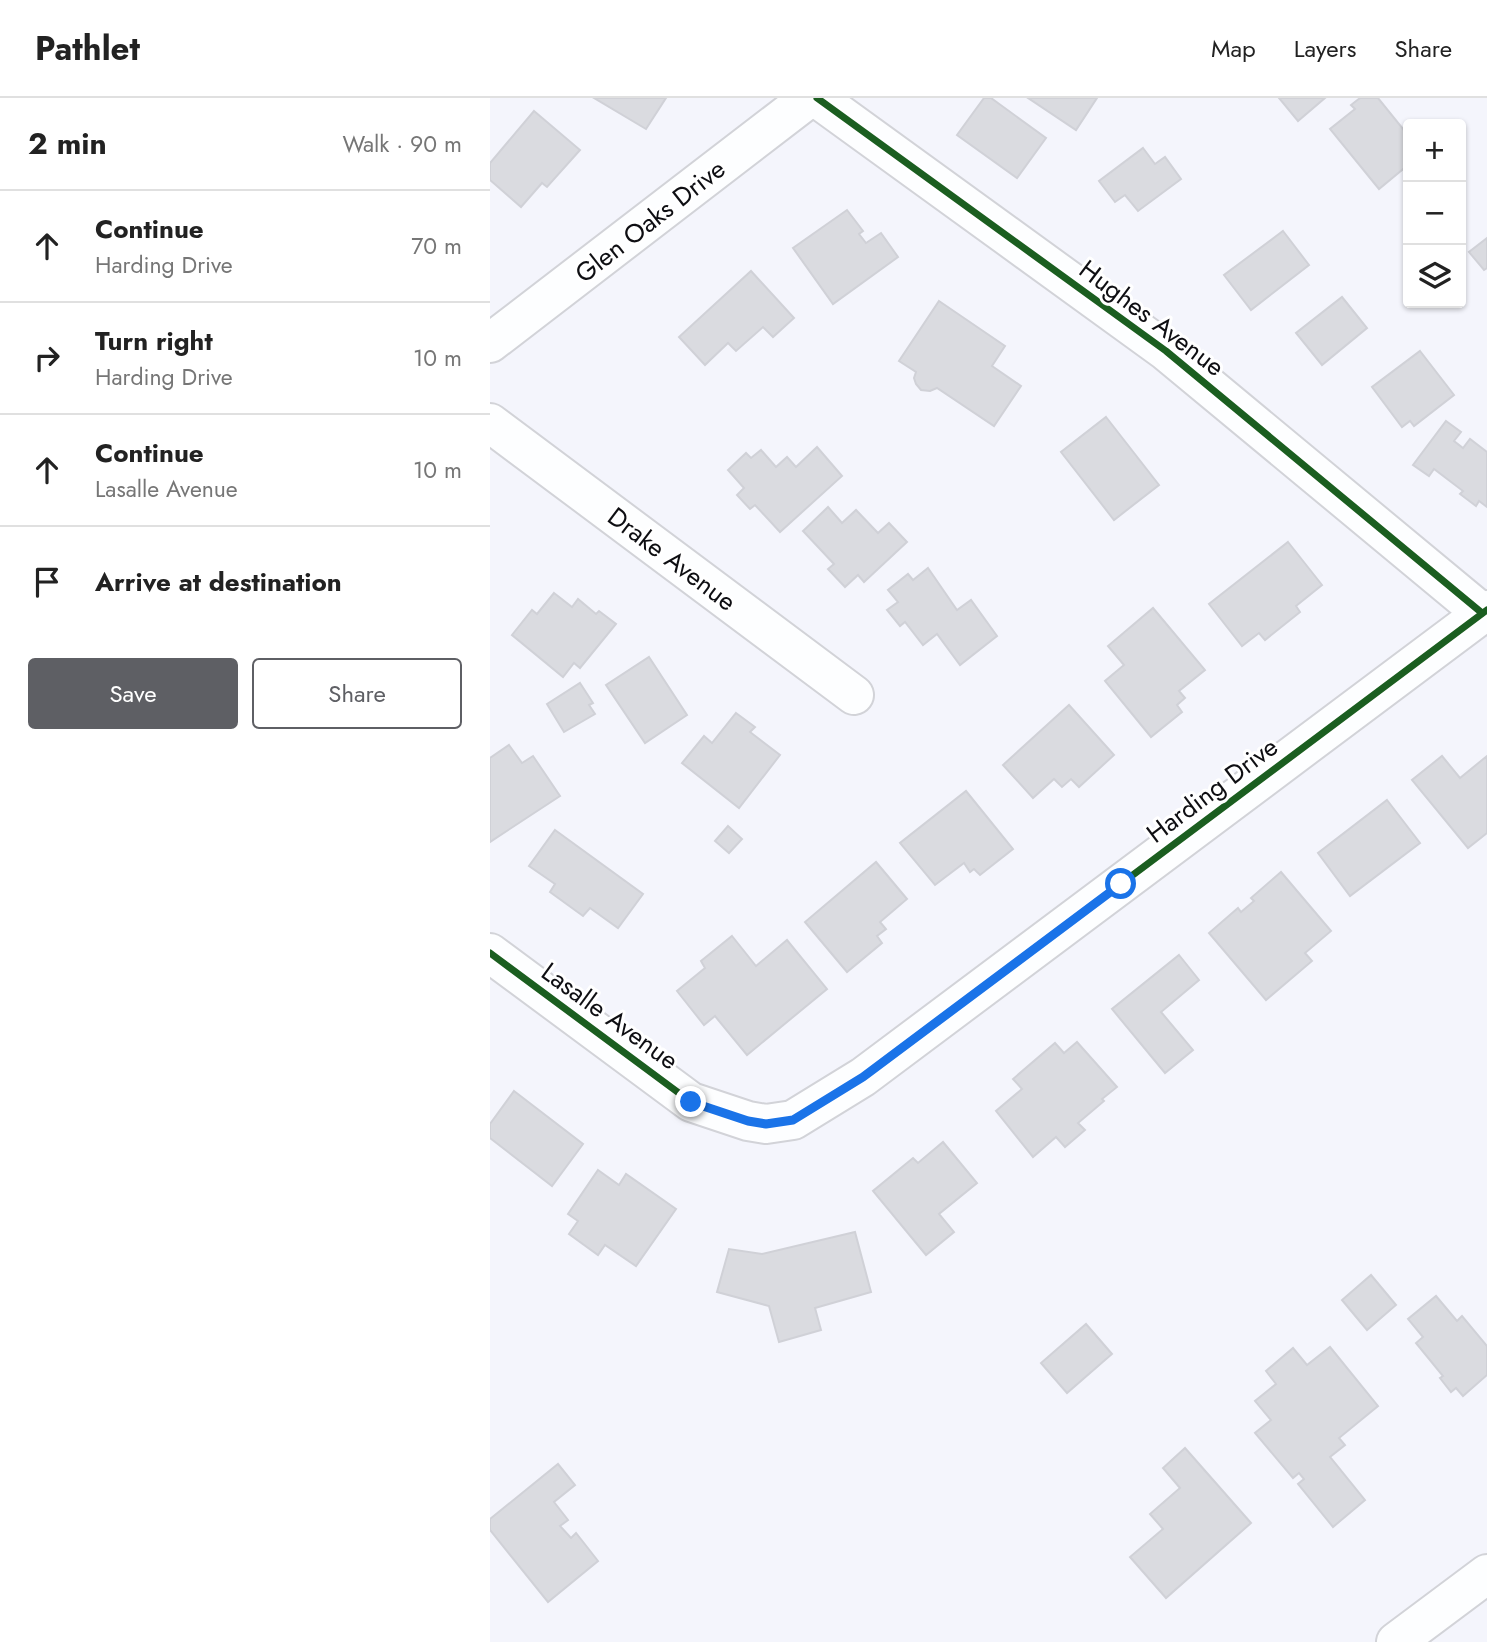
<!DOCTYPE html>
<html lang="en">
<head>
<meta charset="utf-8">
<style>
  :root { --surface:#fff; --page:#f2f2f2; --text:#222; --muted:#767676; --line:#e0e0e0; --accent:#5e5f64 }
  body { margin:0; font-family:Jost,sans-serif; background:var(--page); color:var(--text) }
  .controls { position:absolute; right:21px; top:21px; display:grid; overflow:hidden; border-radius:7px; box-shadow:0 2px 5px #0004 }
  .controls button { width:63px; height:63px; display:grid; place-items:center; padding:0; border:0; border-bottom:2px solid var(--line); background:var(--surface); color:var(--text); font:35px sans-serif }
  .stop { position:absolute; width:21px; height:21px; margin:-16px; border:5px solid #1a73e8; border-radius:50%; background:#fff }
  .stop.end { background:#1a73e8; border-color:#fff; box-shadow:0 2px 7px #0008 }
  .list { margin:0; padding:0; list-style:none }
  h2 { display:flex; justify-content:space-between; align-items:center; height:91px; margin:0; padding:0 28px; font-size:30px }
  h2 small { font-size:23px; font-weight:400; color:var(--muted) }
  .list li { display:grid; grid-template-columns:46px 1fr auto; gap:21px; align-items:center; box-sizing:border-box; height:112px; padding:0 28px; border-top:2px solid var(--line) }
  .list b { display:block; font-size:26px; white-space:nowrap }
  .list p { margin:0; font-size:23px; white-space:nowrap; color:var(--muted) }
  .list em { font-size:23px; font-style:normal; color:var(--muted) }
  .actions { display:flex; gap:14px; padding:21px 28px }
  .actions a { flex:1; padding:16px 0; border:2px solid var(--accent); border-radius:7px; text-align:center; font-size:24px; color:var(--accent) }
  .actions .main { background:var(--accent); color:#fff }
  .icon { flex:none; width:38px; height:38px; fill:none; stroke:currentColor; stroke-width:2; stroke-linecap:round; stroke-linejoin:round }
  .map { position:relative; flex:none; width:997px; height:1544px; overflow:hidden }
  header { display:flex; align-items:center; gap:42px; box-sizing:border-box; height:98px; padding:0 35px; background:var(--surface); border-bottom:2px solid var(--line) }
  header strong { font-size:33px }
  nav { display:flex; gap:38px; margin-inline-start:auto; font-size:24px }
  main { display:flex }
  aside { flex:1; background:var(--surface) }
  .map>svg:first-child { display:block }
  .building { fill:#dadbe0; stroke:#d0d1d7; stroke-width:2 }
  .lines { fill:none; stroke-linecap:round; stroke-linejoin:round }
  .minor-casing { stroke:#d2d3d8; stroke-width:42 }
  .minor { stroke:#fdfeff; stroke-width:38 }
  .cycleway-casing { stroke:#fff; stroke-width:11 }
  .cycleway { stroke:#1b5e20; stroke-width:7 }
  .route { stroke:#1a73e8; stroke-width:9 }
  .labels { text-anchor:middle; dominant-baseline:central; stroke-width:6; stroke-linejoin:round; paint-order:stroke }
  .street-label { font-size:26px; fill:#0e0e12; stroke:#fff }
</style>
</head>
<body>
<header>
<strong>Pathlet</strong>
<nav><a>Map</a><a>Layers</a><a>Share</a></nav>
</header>
<main>
<aside>
<h2>2 min<small>Walk · 90 m</small></h2>
<ul class="list">
<li><svg class="icon" aria-label="ahead" viewBox="0 0 24 24"><path d="M12 20V5M6 11l6-6 6 6"/></svg><div><b>Continue</b><p>Harding Drive</p></div><em>70 m</em></li>
<li><svg class="icon" aria-label="right" viewBox="0 0 24 24"><path d="M7 20v-9h11M14 6l5 5-5 5"/></svg><div><b>Turn right</b><p>Harding Drive</p></div><em>10 m</em></li>
<li><svg class="icon" aria-label="ahead" viewBox="0 0 24 24"><path d="M12 20V5M6 11l6-6 6 6"/></svg><div><b>Continue</b><p>Lasalle Avenue</p></div><em>10 m</em></li>
<li><svg class="icon" aria-label="arrive" viewBox="0 0 24 24"><path d="M6 21V4h12l-3 4 3 4H6"/></svg><div><b>Arrive at destination</b></div></li>
</ul>
<div class="actions"><a class="main">Save</a><a>Share</a></div>
</aside>
<div class="map">
<svg width="997" height="1544" viewBox="0 0 997 1544">
  <rect width="100%" height="100%" fill="#f4f5fc"/>
  <g class="building">
    <path d="M 104,0 L 176,0 L 156,31 Z"/>
    <path d="M 494,0 L 501,0 L 556,40 L 527,80 L 467,37 Z"/>
    <path d="M 538,0 L 607,0 L 586,32 Z"/>
    <path d="M 789,0 L 835,0 L 808,23 Z"/>
    <path d="M 870,0 L 888,0 L 918,37 L 918,67 L 889,91 L 840,31 L 865,11 L 861,7 Z"/>
    <path d="M 44,13 L 90,52 L 57,89 L 52,85 L 31,109 L 0,82 L 0,65 Z"/>
    <path d="M 653,50 L 665,66 L 675,59 L 691,81 L 648,113 L 635,97 L 625,104 L 609,83 Z"/>
    <path d="M 357,112 L 373,133 L 369,136 L 376,145 L 391,135 L 408,159 L 343,206 L 303,150 Z"/>
    <path d="M 793,133 L 819,167 L 761,212 L 734,177 Z"/>
    <path d="M 997,140 L 997,170 L 994,172 L 979,154 Z"/>
    <path d="M 261,173 L 304,220 L 283,239 L 273,229 L 246,253 L 238,245 L 215,267 L 189,239 Z"/>
    <path d="M 852,199 L 877,230 L 832,267 L 806,235 Z"/>
    <path d="M 449,203 L 515,248 L 502,268 L 531,288 L 504,328 L 447,290 L 440,293 L 431,292 L 426,286 L 424,280 L 426,274 L 409,263 Z"/>
    <path d="M 930,253 L 964,297 L 924,328 L 920,323 L 912,329 L 882,289 Z"/>
    <path d="M 616,319 L 669,387 L 624,422 L 571,354 Z"/>
    <path d="M 956,323 L 971,334 L 964,343 L 973,350 L 980,341 L 997,354 L 997,409 L 989,403 L 986,408 L 970,396 L 973,393 L 944,371 L 939,378 L 923,367 Z"/>
    <path d="M 327,349 L 352,378 L 290,434 L 265,407 L 260,411 L 247,397 L 254,390 L 238,372 L 256,355 L 261,360 L 271,352 L 286,369 L 297,359 L 306,369 Z"/>
    <path d="M 338,409 L 352,425 L 366,412 L 388,435 L 399,425 L 417,444 L 374,484 L 368,477 L 355,489 L 338,471 L 344,466 L 313,433 Z"/>
    <path d="M 798,444 L 832,487 L 806,508 L 810,514 L 775,542 L 769,535 L 752,548 L 719,506 Z"/>
    <path d="M 438,470 L 467,512 L 481,502 L 507,538 L 470,567 L 447,536 L 433,547 L 415,524 L 410,528 L 397,512 L 408,504 L 398,492 L 418,476 L 423,482 Z"/>
    <path d="M 64,495 L 82,509 L 88,501 L 106,516 L 109,513 L 126,526 L 90,570 L 84,565 L 73,579 L 22,537 L 42,512 L 47,516 Z"/>
    <path d="M 663,510 L 715,572 L 689,593 L 695,600 L 687,607 L 692,614 L 661,639 L 615,583 L 634,567 L 618,548 Z"/>
    <path d="M 159,559 L 197,617 L 155,645 L 116,587 Z"/>
    <path d="M 90,585 L 103,605 L 99,607 L 105,616 L 74,634 L 57,606 Z"/>
    <path d="M 579,607 L 624,657 L 589,689 L 581,681 L 572,689 L 564,681 L 543,700 L 513,667 Z"/>
    <path d="M 246,615 L 265,629 L 260,634 L 290,657 L 249,710 L 192,665 L 214,638 L 222,645 Z"/>
    <path d="M 19,647 L 32,665 L 43,658 L 70,698 L 0,744 L 0,660 Z"/>
    <path d="M 952,658 L 970,680 L 997,658 L 997,735 L 978,750 L 922,682 Z"/>
    <path d="M 476,693 L 523,751 L 490,777 L 484,771 L 480,774 L 474,765 L 445,787 L 410,745 Z"/>
    <path d="M 897,702 L 930,745 L 860,798 L 828,755 Z"/>
    <path d="M 238,728 L 252,741 L 239,755 L 225,743 Z"/>
    <path d="M 65,732 L 153,796 L 128,830 L 100,810 L 93,818 L 60,794 L 65,786 L 39,768 Z"/>
    <path d="M 386,764 L 417,801 L 390,824 L 396,831 L 387,838 L 392,845 L 357,874 L 315,824 Z"/>
    <path d="M 791,774 L 841,833 L 815,855 L 822,863 L 776,902 L 719,835 L 748,810 L 751,814 L 764,803 L 761,800 Z"/>
    <path d="M 242,838 L 266,868 L 297,842 L 337,891 L 257,957 L 225,918 L 214,927 L 187,893 L 215,870 L 211,863 Z"/>
    <path d="M 689,857 L 709,882 L 671,914 L 703,952 L 675,975 L 622,911 Z"/>
    <path d="M 587,944 L 627,989 L 612,1001 L 614,1003 L 588,1025 L 595,1032 L 575,1049 L 566,1039 L 543,1059 L 506,1013 L 532,991 L 523,981 L 565,945 L 574,955 Z"/>
    <path d="M 24,993 L 93,1046 L 62,1088 L 0,1040 L 0,1026 Z"/>
    <path d="M 453,1044 L 487,1085 L 449,1116 L 464,1134 L 436,1157 L 383,1093 L 423,1060 L 428,1065 Z"/>
    <path d="M 108,1072 L 129,1087 L 136,1076 L 186,1111 L 146,1168 L 115,1147 L 108,1157 L 79,1136 L 88,1123 L 78,1116 Z"/>
    <path d="M 365,1134 L 381,1194 L 325,1210 L 331,1232 L 289,1244 L 279,1208 L 227,1194 L 239,1151 L 272,1156 Z"/>
    <path d="M 881,1177 L 906,1207 L 877,1232 L 852,1202 Z"/>
    <path d="M 946,1198 L 967,1223 L 972,1218 L 997,1248 L 997,1277 L 973,1298 L 966,1290 L 961,1294 L 950,1280 L 953,1278 L 926,1245 L 933,1239 L 918,1221 Z"/>
    <path d="M 596,1226 L 622,1256 L 577,1295 L 551,1265 Z"/>
    <path d="M 840,1249 L 888,1308 L 849,1340 L 855,1347 L 840,1359 L 875,1402 L 843,1429 L 808,1386 L 814,1381 L 809,1375 L 803,1380 L 765,1335 L 781,1322 L 765,1303 L 786,1286 L 776,1273 L 803,1250 L 817,1267 Z"/>
    <path d="M 695,1350 L 761,1425 L 676,1500 L 640,1459 L 673,1431 L 660,1416 L 690,1390 L 673,1370 Z"/>
    <path d="M 68,1366 L 85,1387 L 64,1404 L 78,1422 L 70,1428 L 81,1440 L 86,1435 L 108,1463 L 58,1504 L 0,1432 L 0,1421 Z"/>
  </g>
  <g class="lines">
    <defs>
      <g id="minor">
        <path d="M 327,0 L 676,253 L 992,515"/>
        <path d="M 0,245 L 319,0"/>
        <path d="M 0,325 L 364,597"/>
        <path d="M 0,855 L 201,1004 L 258,1023 L 276,1026 L 303,1022 L 373,979 L 997,512"/>
        <path d="M 906,1544 L 997,1476"/>
      </g>
    </defs>
    <use href="#minor" class="minor-casing"/>
    <use href="#minor" class="minor"/>
    <defs>
      <g id="cycleway">
        <path d="M 327,0 L 676,253 L 992,515"/>
        <path d="M 0,855 L 201,1004 L 258,1023 L 276,1026 L 303,1022 L 373,979 L 997,512"/>
      </g>
    </defs>
    <use href="#cycleway" class="cycleway-casing"/>
    <use href="#cycleway" class="cycleway"/>
  </g>
  <g class="lines">
    <path class="route" d="M 201,1004 L 258,1023 L 276,1026 L 303,1022 L 373,979 L 631,786"/>
  </g>
  <g class="labels">
    <g class="street-label">
      <text transform="translate(160 123) rotate(-38)">Glen Oaks Drive</text>
      <text transform="translate(662 220) rotate(37)">Hughes Avenue</text>
      <text transform="translate(182 461) rotate(37)">Drake Avenue</text>
      <text transform="translate(722 692) rotate(-37)">Harding Drive</text>
      <text transform="translate(120 918) rotate(36)">Lasalle Avenue</text>
    </g>
  </g>
</svg>
<div class="controls">
<button>+</button>
<button>−</button>
<button><svg class="icon" aria-label="layers" viewBox="0 0 24 24"><path d="M12 4l9 5-9 5-9-5zM3 14l9 5 9-5"/></svg></button>
</div>
<div class="stop" style="left:631px;top:786px"></div>
<div class="stop end" style="left:201px;top:1004px"></div>
</div>
</main>
</body>
</html>
